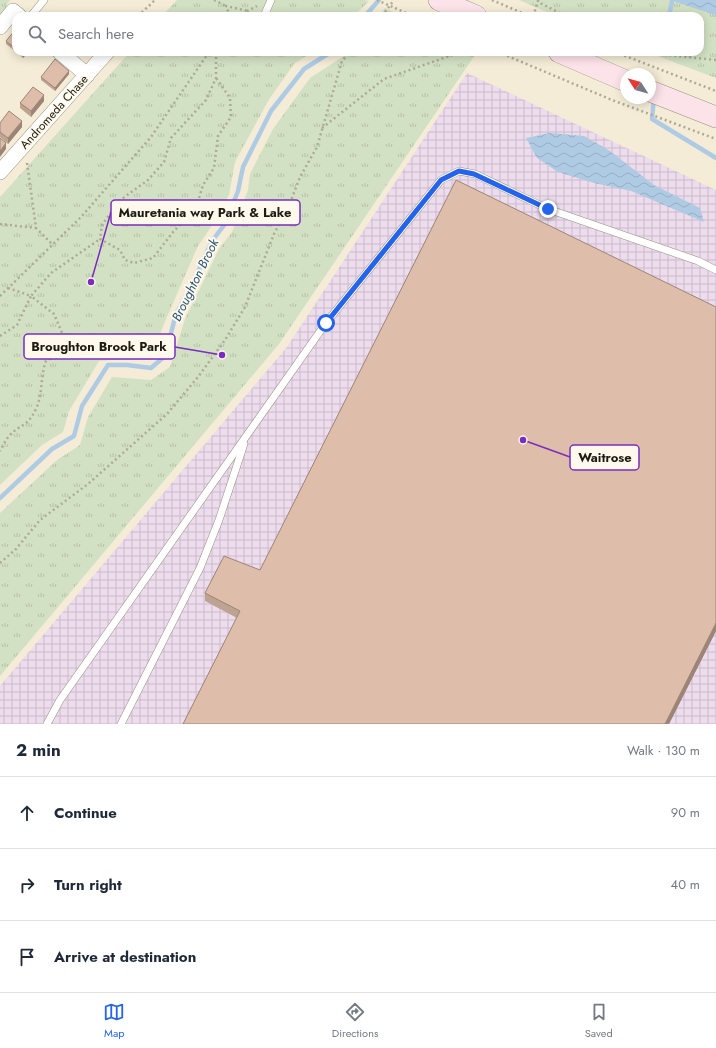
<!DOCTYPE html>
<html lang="en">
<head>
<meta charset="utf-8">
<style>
  :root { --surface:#fff; --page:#f2f2f3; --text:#1f2937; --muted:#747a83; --line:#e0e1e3; --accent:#2563eb }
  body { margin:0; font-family:Jost,sans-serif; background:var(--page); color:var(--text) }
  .compass { position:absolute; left:620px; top:68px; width:36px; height:36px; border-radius:50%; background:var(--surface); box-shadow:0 2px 10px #0003; rotate:306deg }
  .stop { position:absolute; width:12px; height:12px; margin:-9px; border:3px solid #2563eb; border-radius:50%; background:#fff }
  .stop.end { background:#2563eb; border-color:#fff; box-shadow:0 1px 4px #0008 }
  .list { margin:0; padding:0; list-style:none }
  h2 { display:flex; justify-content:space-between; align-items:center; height:52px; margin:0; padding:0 16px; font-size:17px }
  h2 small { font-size:13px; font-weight:400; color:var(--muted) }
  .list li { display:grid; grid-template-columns:26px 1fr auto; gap:12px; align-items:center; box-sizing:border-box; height:72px; padding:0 16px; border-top:1px solid var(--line) }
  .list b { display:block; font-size:15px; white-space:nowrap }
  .list em { font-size:13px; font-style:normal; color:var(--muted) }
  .icon { flex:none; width:22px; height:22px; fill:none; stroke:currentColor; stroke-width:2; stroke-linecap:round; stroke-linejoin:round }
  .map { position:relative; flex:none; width:716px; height:724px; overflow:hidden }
  .search { position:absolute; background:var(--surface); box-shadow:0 2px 10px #0003; left:12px; right:12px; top:12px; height:44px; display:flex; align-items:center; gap:10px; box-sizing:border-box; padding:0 14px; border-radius:12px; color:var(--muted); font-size:15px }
  .sheet { height:268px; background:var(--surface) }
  nav { display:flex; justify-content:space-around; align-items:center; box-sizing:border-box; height:56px; border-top:1px solid var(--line); background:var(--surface); font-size:11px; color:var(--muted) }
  nav a { display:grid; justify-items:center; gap:2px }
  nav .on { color:var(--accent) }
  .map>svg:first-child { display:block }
  .industrial { fill:url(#industrial-grid) }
  .grass { fill:url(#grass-tufts) }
  .water { fill:url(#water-waves) }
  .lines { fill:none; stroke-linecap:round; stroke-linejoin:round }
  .stream { stroke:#afcbe4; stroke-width:4.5 }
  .lane-casing { stroke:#98917d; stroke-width:8 }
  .street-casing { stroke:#98917d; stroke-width:16 }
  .secondary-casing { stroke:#98917d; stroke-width:22 }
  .path { stroke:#afa997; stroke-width:2.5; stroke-dasharray:2 3; stroke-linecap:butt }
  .lane { stroke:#fff; stroke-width:7 }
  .street { stroke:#fff; stroke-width:15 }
  .secondary { stroke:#fce2e9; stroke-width:21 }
  .path-bridge { stroke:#afa997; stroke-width:2.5; stroke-dasharray:2 3; stroke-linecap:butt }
  .wall { fill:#bfa392 }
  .shaded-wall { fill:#9b8577 }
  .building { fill:#debeaa; stroke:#9b8577 }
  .route { stroke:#2563eb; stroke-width:5 }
  .labels { text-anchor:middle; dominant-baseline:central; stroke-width:4; stroke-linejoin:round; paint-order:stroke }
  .street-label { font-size:12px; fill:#1e1b13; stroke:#fef9ec }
  .water-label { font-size:13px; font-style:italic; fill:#2a5579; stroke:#fef9ec }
  .leader { fill:none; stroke:#7b2cbf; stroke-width:1.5 }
  .callout-dot { fill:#7b2cbf; stroke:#fef9ec; stroke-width:1.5 }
  .callout { fill:#fef9ec; stroke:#7b2cbf; stroke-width:1.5 }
  .callout-label { font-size:13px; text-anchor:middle; font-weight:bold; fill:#1e1b13 }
</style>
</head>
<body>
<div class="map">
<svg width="716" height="724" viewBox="0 0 716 724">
  <defs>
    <pattern id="industrial-grid" width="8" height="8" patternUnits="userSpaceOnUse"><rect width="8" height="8" fill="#eddced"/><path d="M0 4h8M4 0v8" fill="none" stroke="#cbbcca"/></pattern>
    <pattern id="grass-tufts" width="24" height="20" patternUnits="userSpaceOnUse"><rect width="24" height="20" fill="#d2e1c3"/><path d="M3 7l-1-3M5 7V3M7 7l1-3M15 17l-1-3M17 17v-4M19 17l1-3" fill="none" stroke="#b4c0a7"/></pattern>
    <pattern id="water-waves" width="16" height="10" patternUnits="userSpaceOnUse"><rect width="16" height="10" fill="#afcbe4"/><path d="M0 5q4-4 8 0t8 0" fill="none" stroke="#96aec3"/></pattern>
  </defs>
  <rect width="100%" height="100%" fill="#f4ecd6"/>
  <path class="industrial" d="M 467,73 L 716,190 L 716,724 L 0,724 L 0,686 L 287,347 Z"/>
  <g class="grass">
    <path d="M 0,0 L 10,0 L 6,6 L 9,10 L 0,21 Z"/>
    <path d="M 177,0 L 364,0 L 369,1 L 354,16 L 162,16 Z"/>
    <path d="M 519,0 L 716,0 L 716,78 L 647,52 L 700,52 L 700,16 L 556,16 Z"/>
    <path d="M 385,8 L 401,16 L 379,16 Z"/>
    <path d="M 130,52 L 312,52 L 294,64 L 268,101 L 235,162 L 229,195 L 213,224 L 198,246 L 166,319 L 151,357 L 99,361 L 69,411 L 63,432 L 42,445 L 0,485 L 0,197 Z"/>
    <path d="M 348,52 L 477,52 L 279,344 L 0,676 L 0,513 L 57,460 L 80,445 L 88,417 L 112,377 L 151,380 L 170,367 L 185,319 L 219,249 L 232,232 L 248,190 L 250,174 L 273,129 L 310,78 L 344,56 Z"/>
  </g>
  <g class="water">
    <path d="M 670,0 L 716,0 L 716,15 L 715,15 Z"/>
    <path d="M 550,133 L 584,136 L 610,151 L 654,185 L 700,208 L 704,222 L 631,191 L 594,183 L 558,172 L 537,158 L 526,138 Z"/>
  </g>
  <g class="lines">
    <g class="stream">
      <path d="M 365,16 L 379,0"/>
      <path d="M 669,16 L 672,1"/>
      <path d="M 654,98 L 652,119 L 716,158"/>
      <path d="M 0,498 L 52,449 L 74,436 L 82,406 L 108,365 L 127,365 L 151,368 L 165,356 L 176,314 L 192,285 L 212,241 L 225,224 L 238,191 L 243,167 L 271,111 L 304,69 L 331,52"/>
    </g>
    <defs>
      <g id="lane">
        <path d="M 31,16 L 44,0"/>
        <path d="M 264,16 L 271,0"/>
        <path d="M 47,724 L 60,700 L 326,323 L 441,180 L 459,171 L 475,174 L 548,209 L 698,261 L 716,270"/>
        <path d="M 121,724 L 200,568 L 219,520 L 244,444"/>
      </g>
      <g id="street">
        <path d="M 0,27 L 13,11 L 19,16"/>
        <path d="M 60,52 L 87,75"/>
        <path d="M 0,172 L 107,52"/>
      </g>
      <g id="secondary">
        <path d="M 439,0 L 476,16"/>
        <path d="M 559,52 L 626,81"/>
        <path d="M 650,91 L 716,117"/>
      </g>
    </defs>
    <use href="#lane" class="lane-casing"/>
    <use href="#street" class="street-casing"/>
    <use href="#secondary" class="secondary-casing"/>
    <g class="path">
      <path d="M 214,0 L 226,6"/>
      <path d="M 492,0 L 529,16"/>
      <path d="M 538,0 L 538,2 L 566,16"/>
      <path d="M 395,8 L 413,16"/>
      <path d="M 138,16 L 155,0"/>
      <path d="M 230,16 L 226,6 L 248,11"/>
      <path d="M 238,16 L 257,6"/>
      <path d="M 382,16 L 394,0"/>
      <path d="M 533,16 L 538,2"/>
      <path d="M 216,52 L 216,78 L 206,100 L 171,138 L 164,162 L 148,180 L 119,201 L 102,225 L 100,239 L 120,250 L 125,260 L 134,263 L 153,258 L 173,232 L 196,208 L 203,185 L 214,168 L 218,136 L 231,117 L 230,98 L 216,78"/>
      <path d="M 498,52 L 612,100 L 716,139"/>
      <path d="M 615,52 L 716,91"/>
      <path d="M 660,52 L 666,55 L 716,60"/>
      <path d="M 322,128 L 384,79 L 461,52"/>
      <path d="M 27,163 L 36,228 L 53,245"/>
      <path d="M 0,224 L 36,228"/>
      <path d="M 8,288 L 31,296 L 51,273 L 100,239"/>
      <path d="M 0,296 L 81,217 L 151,137 L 209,52"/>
      <path d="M 0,336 L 17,325 L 31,296 L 54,314 L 66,342 L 57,355 L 46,361 C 40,377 43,394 36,409 C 27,428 20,424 10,435 C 6,439 3,446 0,451"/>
      <path d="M 0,563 L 16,549 L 40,520 L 88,484 L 167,414 L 198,377 L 225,340 L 245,307 L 274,234 L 290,203 L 300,177 L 317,147 L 342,61 L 350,52"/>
    </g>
    <use href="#lane" class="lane"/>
    <use href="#street" class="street"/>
    <use href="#secondary" class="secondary"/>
    <path class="path-bridge" d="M 377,0 L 395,8"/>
  </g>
  <g class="wall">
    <path d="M 16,29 L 16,52 L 6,44 L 6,41 Z"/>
    <path d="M 16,52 L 28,52 L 23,58 Z"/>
    <path d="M 69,74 L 55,91 L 41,80 L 41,77 Z"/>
    <path d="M 44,101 L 31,117 L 20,108 L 20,103 Z"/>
    <path d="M 0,123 L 22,127 L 8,144 L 0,137 Z"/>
    <path d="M 716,307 L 716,631 L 669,724 L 183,724 L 237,618 L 205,601 L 205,593 L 260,570 Z"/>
  </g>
  <g class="shaded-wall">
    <path d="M 25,52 L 28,52 L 23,58 L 23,55 Z"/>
    <path d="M 69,71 L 69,74 L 55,91 L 55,88 Z"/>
    <path d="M 44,95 L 44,101 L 31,117 L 31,111 Z"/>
    <path d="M 22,121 L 22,127 L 8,144 L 8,138 Z"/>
    <path d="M 6,143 L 6,149 L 0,157 L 0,151 Z"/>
    <path d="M 716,623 L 716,631 L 669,724 L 665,724 Z"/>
  </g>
  <g class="building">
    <path d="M 16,29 L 16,49 L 6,41 Z"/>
    <path d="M 20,52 L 25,52 L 23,55 Z"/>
    <path d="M 55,59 L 69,71 L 55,88 L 41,77 Z"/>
    <path d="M 33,87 L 44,95 L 31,111 L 20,103 Z"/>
    <path d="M 9,111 L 22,121 L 8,138 L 0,132 L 0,123 Z"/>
    <path d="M 0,138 L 6,143 L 0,151 Z"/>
    <path d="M 456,180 L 716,307 L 716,623 L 665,724 L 183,724 L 240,611 L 205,593 L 224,556 L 260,570 Z"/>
  </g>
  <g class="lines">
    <path class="route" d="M 326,323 L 441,180 L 459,171 L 474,174 L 548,209"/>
  </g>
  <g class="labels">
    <g class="street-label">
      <text transform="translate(54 112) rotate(-48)">Andromeda Chase</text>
    </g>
    <g class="water-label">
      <text transform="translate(195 280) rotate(-64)">Broughton Brook</text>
    </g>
  </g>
  <path class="leader" d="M91 282L111 212M222 355L175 347M523 440L570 457"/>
  <g class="callout-dot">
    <circle cx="91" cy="282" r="4"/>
    <circle cx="222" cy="355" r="4"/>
    <circle cx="523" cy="440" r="4"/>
  </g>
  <g class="callout">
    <rect x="111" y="200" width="189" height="25" rx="4"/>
    <rect x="24" y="334" width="151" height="25" rx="4"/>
    <rect x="570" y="445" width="69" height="25" rx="4"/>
  </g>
  <g class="callout-label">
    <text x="205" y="217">Mauretania way Park &amp; Lake</text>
    <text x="99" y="351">Broughton Brook Park</text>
    <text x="605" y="462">Waitrose</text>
  </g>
</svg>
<svg class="compass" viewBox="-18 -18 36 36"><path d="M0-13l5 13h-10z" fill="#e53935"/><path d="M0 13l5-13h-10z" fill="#747a83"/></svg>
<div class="stop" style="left:326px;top:323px"></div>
<div class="stop end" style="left:548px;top:209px"></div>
<div class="search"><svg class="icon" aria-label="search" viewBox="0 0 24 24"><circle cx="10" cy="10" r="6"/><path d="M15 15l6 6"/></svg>Search here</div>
</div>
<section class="sheet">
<h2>2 min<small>Walk · 130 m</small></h2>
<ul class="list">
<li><svg class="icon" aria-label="ahead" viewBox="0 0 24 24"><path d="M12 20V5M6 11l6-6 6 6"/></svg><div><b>Continue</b></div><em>90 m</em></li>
<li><svg class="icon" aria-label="right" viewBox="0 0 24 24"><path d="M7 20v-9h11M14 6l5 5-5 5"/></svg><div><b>Turn right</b></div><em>40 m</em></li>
<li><svg class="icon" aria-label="arrive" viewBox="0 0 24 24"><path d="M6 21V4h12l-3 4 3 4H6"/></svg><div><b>Arrive at destination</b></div></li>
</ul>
</section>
<nav>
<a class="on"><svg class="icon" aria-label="map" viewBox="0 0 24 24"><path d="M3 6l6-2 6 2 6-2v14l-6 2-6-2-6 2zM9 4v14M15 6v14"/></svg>Map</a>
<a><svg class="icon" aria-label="directions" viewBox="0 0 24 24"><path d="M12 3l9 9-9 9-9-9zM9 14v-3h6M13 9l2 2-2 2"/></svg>Directions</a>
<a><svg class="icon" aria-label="saved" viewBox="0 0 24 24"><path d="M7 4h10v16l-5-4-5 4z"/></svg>Saved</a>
</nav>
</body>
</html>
